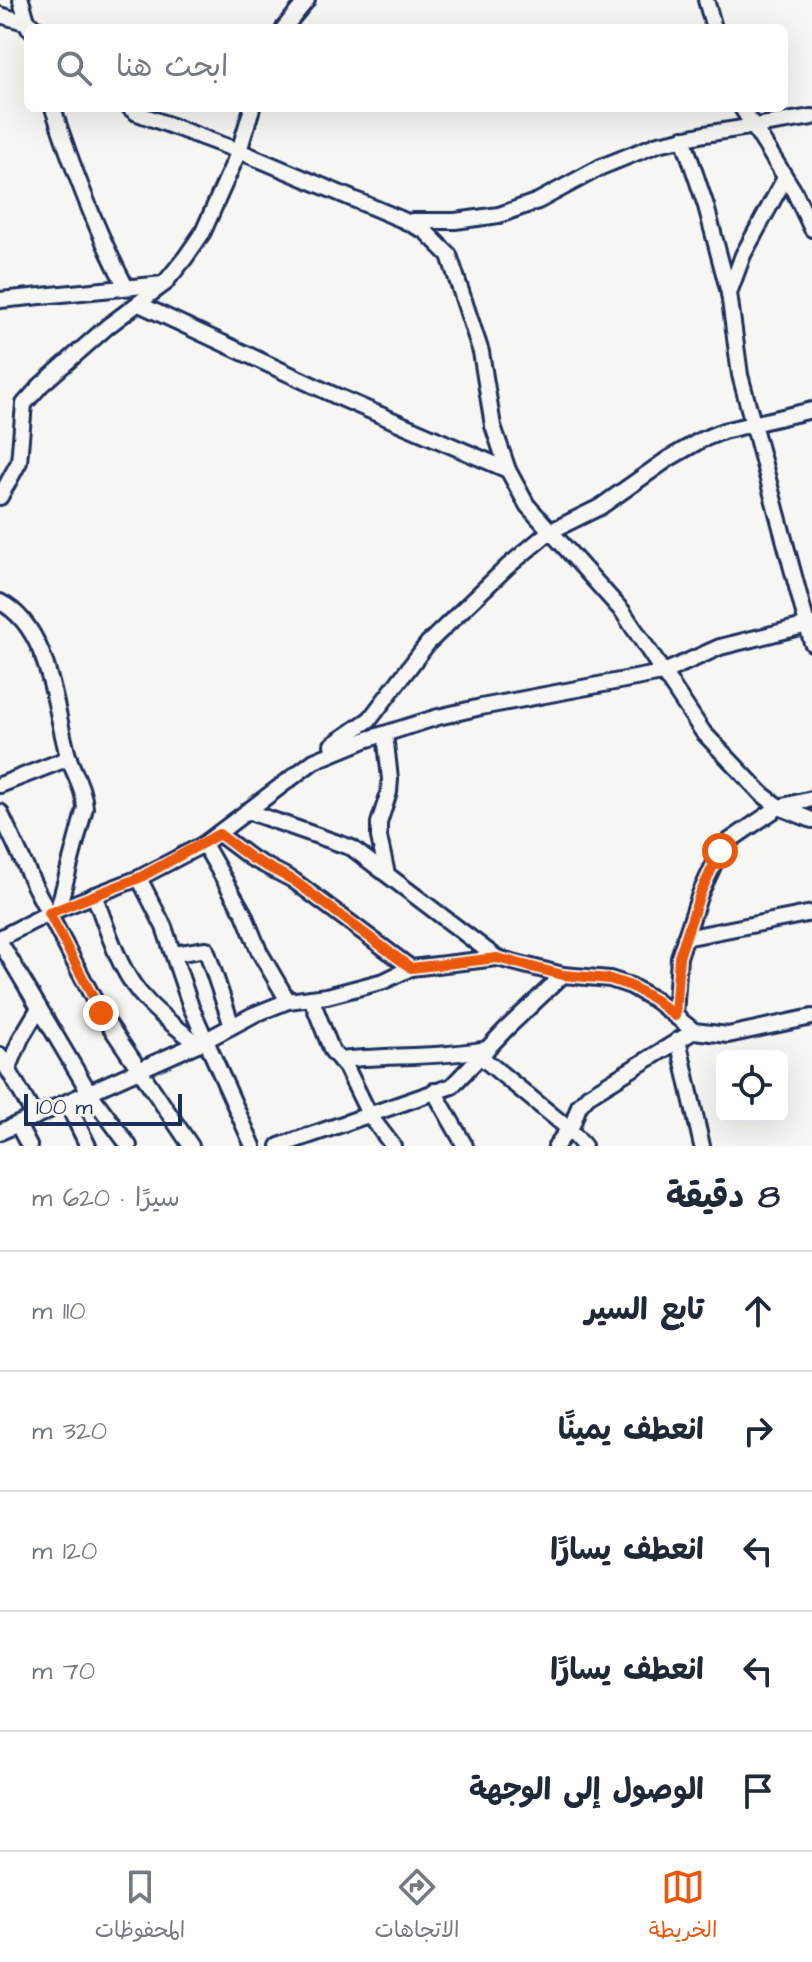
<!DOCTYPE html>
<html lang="ar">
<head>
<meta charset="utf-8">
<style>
  :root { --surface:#fff; --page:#f6f6f7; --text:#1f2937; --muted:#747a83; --line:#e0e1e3; --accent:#ea580c }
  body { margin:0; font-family:"Architects Daughter","Playpen Sans Arabic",sans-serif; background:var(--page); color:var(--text); direction:rtl }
  .controls { position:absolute; right:24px; bottom:24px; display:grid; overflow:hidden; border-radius:12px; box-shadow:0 8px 32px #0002 }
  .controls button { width:72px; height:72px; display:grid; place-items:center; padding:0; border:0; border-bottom:2px solid var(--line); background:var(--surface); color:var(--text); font:40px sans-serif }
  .scale { position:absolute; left:24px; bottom:20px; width:158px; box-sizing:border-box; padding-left:8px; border:4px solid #1b2f5e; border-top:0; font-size:22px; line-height:28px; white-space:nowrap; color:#1b2f5e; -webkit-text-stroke:6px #f6f6f2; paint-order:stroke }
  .stop { position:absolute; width:24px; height:24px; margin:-18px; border:6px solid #ea580c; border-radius:50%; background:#fff }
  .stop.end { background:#ea580c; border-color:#fff; box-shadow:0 2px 8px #0008 }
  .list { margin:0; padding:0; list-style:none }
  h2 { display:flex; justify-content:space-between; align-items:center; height:104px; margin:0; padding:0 32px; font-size:34px }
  h2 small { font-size:26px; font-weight:400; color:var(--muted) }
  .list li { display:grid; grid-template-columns:52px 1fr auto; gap:24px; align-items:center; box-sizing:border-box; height:120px; padding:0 32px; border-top:2px solid var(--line) }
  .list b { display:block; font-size:30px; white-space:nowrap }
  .list em { font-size:26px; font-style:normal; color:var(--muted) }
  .icon { flex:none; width:44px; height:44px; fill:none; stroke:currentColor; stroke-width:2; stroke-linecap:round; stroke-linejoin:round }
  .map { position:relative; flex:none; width:812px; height:1146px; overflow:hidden; direction:ltr }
  .search { position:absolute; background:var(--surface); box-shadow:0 8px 32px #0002; left:24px; right:24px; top:24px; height:88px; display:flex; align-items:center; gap:20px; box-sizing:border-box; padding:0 28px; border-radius:12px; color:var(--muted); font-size:30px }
  .sheet { height:704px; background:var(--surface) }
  nav { display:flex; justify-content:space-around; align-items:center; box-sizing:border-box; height:112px; border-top:2px solid var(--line); background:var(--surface); font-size:22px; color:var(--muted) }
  nav a { display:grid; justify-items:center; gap:4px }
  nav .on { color:var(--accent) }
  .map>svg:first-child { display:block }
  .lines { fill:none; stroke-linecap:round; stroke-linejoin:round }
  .minor-casing { stroke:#1b2f5e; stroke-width:20 }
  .minor { stroke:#f6f6f2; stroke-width:14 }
  .route { stroke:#ea580c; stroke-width:10 }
</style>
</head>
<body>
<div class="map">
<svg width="812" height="1146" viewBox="0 0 812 1146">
  <rect width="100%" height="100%" fill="#f6f6f2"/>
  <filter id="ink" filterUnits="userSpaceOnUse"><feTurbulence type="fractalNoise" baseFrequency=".0125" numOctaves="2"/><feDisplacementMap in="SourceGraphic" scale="16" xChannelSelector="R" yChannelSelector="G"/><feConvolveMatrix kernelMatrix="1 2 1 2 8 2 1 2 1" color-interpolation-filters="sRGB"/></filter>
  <g filter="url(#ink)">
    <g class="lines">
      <defs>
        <g id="minor">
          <path d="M 21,0 L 29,28"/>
          <path d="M 706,0 L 714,28"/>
          <path d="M 0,15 L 28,23 L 36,28"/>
          <path d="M 284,28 L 307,0"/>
          <path d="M 53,108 C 73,169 96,231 126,287"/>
          <path d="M 130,108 L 137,113 L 239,151 L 403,220 L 425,231 L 449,255 L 481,352 L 493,426 L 508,470 L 527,505 L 623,612 L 703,732 L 762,794 L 779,807 L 812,820"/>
          <path d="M 742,108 L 794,191 L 812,229"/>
          <path d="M 683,138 L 706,206 L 729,293 L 740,375 L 812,643"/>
          <path d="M 412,221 L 455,221 L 499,215 L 538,201 L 601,167 L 658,144 L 705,134 L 812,117"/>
          <path d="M 729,293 L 743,255 L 785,178"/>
          <path d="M 0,300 L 164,284"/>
          <path d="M 139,304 L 334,395 L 508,470"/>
          <path d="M 0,497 L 19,462 L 24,404 L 41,385 L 108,326 L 164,284 L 185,258 L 203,232 L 239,151 L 252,108"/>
          <path d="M 0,602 C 50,627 54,707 68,756 C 74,774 84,788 85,808 L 58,909"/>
          <path d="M 385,734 L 390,779 L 389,792 L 379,823 L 379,837 L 387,874"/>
          <path d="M 332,745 L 370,719 L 428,643 L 507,567 L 549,532 L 600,507 L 668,459 L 701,440 L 723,431 L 812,410"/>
          <path d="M 0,785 L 69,758"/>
          <path d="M 247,811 L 352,848 L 497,958 L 563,975 L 610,979 L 631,986 L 655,1000 L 694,1031 L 728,1035 L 812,1017"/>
          <path d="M 0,812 L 35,887 L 101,1013 L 191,1146"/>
          <path d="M 219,834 L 251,858 L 293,880 L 411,968"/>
          <path d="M 204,844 L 244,914 L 259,951 L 288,1001"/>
          <path d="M 139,878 L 164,927 L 191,1007 L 253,1146"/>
          <path d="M 94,895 C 108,929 119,973 146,1000 C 161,1017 180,1030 198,1044"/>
          <path d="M 0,938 L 49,913 L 139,878 L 204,844 L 314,761 L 365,740 L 438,717 L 481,707 L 662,673 L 720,647 L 812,624"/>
          <path d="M 685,938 L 812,913"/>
          <path d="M 0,942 L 89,1092 L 129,1146"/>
          <path d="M 174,954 L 206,949 L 232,1026"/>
          <path d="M 311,998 L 332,1051 L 346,1067 L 370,1116 L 393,1146"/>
          <path d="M 675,1016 L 679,957 L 700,894 L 720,851 L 729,841 L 779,807 L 812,799"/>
          <path d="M 678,1040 L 702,1146"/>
          <path d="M 0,1055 L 35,1117"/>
          <path d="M 481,1057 L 569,1129 L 584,1146"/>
          <path d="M 340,1060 C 389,1055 438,1058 487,1049"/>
          <path d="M 8,1070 L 21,1038 L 39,1008"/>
          <path d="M 434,1091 L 465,1146"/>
          <path d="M 67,1103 L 88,1146"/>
          <path d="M 18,1125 L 29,1146"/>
          <path d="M 0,1132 L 206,1040 L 253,1015 L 288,1001 L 327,996 L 384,981 L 411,968 L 497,958"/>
          <path d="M 279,1146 L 452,1086 L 506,1029 L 563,975"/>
          <path d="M 556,1146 L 573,1123 L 579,1106 L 588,1096 L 694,1031"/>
        </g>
      </defs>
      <use href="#minor" class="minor-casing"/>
      <use href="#minor" class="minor"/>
    </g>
  </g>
  <g class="lines" filter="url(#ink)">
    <path class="route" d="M 101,1013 L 49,913 L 139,878 L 219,834 L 251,858 L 293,880 L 411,968 L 497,958 L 563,975 L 610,979 L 631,986 L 655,1000 L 675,1016 L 679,957 L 700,894 L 720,851"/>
  </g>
</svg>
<div class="controls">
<button><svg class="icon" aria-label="locate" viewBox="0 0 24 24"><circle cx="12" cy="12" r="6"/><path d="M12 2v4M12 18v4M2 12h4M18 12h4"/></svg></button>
</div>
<div class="scale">100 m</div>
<div class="stop" style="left:720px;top:851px"></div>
<div class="stop end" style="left:101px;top:1013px"></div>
<div class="search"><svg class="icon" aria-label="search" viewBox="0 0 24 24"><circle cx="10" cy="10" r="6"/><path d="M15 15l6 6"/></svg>ابحث هنا</div>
</div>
<section class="sheet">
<h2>8 دقيقة<small>سيرًا · 620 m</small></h2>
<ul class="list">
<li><svg class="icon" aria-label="ahead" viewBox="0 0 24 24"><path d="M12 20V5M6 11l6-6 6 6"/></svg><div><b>تابع السير</b></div><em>110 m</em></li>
<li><svg class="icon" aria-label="right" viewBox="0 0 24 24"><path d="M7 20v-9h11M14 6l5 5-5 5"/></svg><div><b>انعطف يمينًا</b></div><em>320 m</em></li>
<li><svg class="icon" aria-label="left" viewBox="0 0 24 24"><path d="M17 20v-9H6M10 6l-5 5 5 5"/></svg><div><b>انعطف يسارًا</b></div><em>120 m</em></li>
<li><svg class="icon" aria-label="left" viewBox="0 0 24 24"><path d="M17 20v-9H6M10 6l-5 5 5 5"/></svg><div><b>انعطف يسارًا</b></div><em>70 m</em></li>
<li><svg class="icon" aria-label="arrive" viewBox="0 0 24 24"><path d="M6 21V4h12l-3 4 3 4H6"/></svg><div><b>الوصول إلى الوجهة</b></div></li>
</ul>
</section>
<nav>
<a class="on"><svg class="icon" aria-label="map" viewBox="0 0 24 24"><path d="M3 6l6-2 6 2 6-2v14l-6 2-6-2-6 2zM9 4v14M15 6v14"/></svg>الخريطة</a>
<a><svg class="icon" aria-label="directions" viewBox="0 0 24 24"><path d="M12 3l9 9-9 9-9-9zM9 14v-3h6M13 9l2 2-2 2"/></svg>الاتجاهات</a>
<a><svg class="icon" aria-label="saved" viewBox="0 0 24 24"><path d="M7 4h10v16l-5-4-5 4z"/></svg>المحفوظات</a>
</nav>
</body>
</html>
